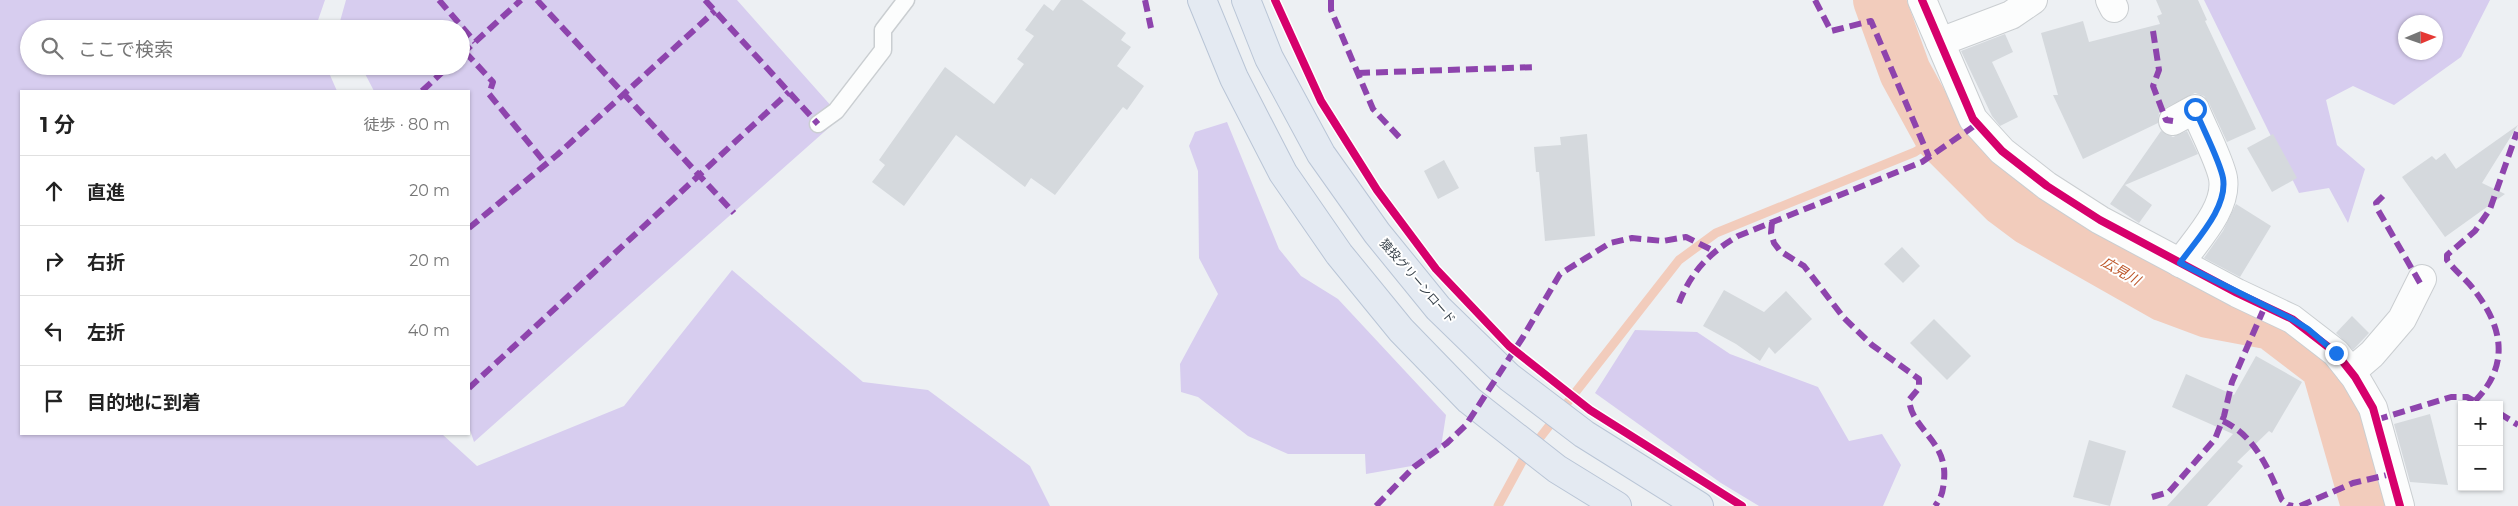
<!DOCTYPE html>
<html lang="ja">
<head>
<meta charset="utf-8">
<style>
  :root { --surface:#fff; --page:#f6f6f6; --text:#222; --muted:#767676; --line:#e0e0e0 }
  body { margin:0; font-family:Montserrat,"Noto Sans JP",sans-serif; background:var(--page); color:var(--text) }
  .controls { position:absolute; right:15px; bottom:15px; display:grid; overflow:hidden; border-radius:0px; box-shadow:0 1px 4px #0004 }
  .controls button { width:45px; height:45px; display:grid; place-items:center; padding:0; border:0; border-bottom:1px solid var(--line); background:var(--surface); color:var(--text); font:25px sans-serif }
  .compass { position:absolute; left:2398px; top:15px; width:45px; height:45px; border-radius:50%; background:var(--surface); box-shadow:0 1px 4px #0004; rotate:88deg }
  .stop { position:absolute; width:15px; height:15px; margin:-11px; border:4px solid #1a73e8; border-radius:50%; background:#fff }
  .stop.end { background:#1a73e8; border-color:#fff; box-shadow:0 1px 5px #0008 }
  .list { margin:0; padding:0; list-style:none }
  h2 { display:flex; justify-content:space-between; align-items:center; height:65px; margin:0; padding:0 20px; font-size:21px }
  h2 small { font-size:16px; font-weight:400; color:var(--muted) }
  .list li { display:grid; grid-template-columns:32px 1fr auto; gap:15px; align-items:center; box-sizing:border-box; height:70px; padding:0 20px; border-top:1px solid var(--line) }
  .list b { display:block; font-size:19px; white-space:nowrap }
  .list em { font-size:16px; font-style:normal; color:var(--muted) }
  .icon { flex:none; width:28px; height:28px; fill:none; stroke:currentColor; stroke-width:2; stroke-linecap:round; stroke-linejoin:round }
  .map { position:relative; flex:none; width:2518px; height:506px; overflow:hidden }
  .search { position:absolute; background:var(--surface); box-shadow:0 1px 4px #0004; left:20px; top:20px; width:450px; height:55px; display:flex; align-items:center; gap:12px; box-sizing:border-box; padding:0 18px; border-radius:28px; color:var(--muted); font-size:19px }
  .panel { position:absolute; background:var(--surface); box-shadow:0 1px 4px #0004; left:20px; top:90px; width:450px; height:345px; border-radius:0px }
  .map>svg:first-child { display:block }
  .green { fill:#d7cdef; fill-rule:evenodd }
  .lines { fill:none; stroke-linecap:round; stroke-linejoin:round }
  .stream { stroke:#f2ccbc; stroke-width:9 }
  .river { stroke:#f2ccbc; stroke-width:52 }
  .building { fill:#d5d9dd }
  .service-casing { stroke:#caced1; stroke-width:19 }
  .minor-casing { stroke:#caced1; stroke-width:30 }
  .primary-casing { stroke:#b9c5d6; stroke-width:30 }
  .service { stroke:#fcfdfd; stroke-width:16 }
  .minor { stroke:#fcfdfd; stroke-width:28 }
  .primary { stroke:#e4eaf2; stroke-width:28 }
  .quiet { stroke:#8e44ad; stroke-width:6; stroke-dasharray:12 6; stroke-linecap:butt }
  .cycleway-casing { stroke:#fff; stroke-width:11 }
  .cycleway { stroke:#d6006c; stroke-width:8 }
  .route { stroke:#1a73e8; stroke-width:6 }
  .labels { text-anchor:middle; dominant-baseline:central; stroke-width:4; stroke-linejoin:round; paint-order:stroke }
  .street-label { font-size:12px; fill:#37414a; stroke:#fff }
  .water-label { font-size:14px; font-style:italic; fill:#bd572a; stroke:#fff }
</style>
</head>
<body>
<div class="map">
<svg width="2518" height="506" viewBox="0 0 2518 506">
  <rect width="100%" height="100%" fill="#edf0f3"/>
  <g class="green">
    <path d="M 0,0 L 325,0 L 315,29 L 29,29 L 29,66 L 326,66 L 337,91 L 21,91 L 21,434 L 442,434 L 477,466 L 624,406 L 732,270 L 863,382 L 928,390 L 1030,466 L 1050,506 L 0,506 Z"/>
    <path d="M 346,0 L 737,0 L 841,117 L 474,442 L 469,427 L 469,91 L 374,91 L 361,66 L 461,66 L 461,29 L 341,29 L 339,25 Z"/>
    <path d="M 2204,0 L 2490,0 L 2461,57 L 2394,105 L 2353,86 L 2326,100 L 2337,145 L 2365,169 L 2348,223 L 2329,188 L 2299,193 ZM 2406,22 L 2436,22 L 2436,52 L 2406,52 Z"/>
    <path d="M 1227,122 L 1279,249 L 1301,276 L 1338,299 L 1446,415 L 1441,447 L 1423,464 L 1366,474 L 1365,454 L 1288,454 L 1248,436 L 1198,397 L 1181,392 L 1180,364 L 1218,294 L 1199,258 L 1198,171 L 1189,146 L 1195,132 Z"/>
    <path d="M 1635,330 L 1697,332 L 1730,354 L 1818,387 L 1849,441 L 1882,434 L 1901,465 L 1883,506 L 1759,506 L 1721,483 L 1595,393 Z"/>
  </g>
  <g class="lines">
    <path class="stream" d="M 1498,506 L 1524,458 L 1679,260 L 1716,233 L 1915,152 L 1940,136"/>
    <path class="river" d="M 1879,0 L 1905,72 L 1940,136 L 2005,201 L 2029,219 L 2165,296 L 2208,312 L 2272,324 L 2327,366 L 2367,506"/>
  </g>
  <g class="building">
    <path d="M 1061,0 L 1082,0 L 1126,33 L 1121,40 L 1131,47 L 1117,66 L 1144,86 L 1127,110 L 1123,107 L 1055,195 L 1031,178 L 1025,187 L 956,135 L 904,206 L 872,182 L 885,165 L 879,160 L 945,67 L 994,104 L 1024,64 L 1017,59 L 1034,36 L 1025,30 L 1044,4 L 1053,11 Z"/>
    <path d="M 2156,0 L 2198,0 L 2207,20 L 2205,21 L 2256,129 L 2227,142 L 2209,103 L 2204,96 L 2195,93 L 2165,108 L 2159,113 L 2158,123 L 2083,159 L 2053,95 L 2058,95 L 2041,33 L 2083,21 L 2089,42 L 2160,24 L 2157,16 L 2162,14 Z"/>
    <path d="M 2005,34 L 2013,52 L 1992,62 L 2018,117 L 2000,126 L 1992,116 L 1961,51 Z"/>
    <path d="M 2518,125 L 2482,183 L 2505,194 L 2445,237 L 2402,177 L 2432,156 L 2436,160 L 2445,153 L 2456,169 Z"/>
    <path d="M 2161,131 L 2173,137 L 2187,131 L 2198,154 L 2125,185 L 2152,205 L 2139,223 L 2110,204 Z"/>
    <path d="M 1587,134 L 1595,236 L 1545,241 L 1539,172 L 1536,172 L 1534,147 L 1561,145 L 1560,137 Z"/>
    <path d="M 2273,134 L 2297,178 L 2272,192 L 2247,148 Z"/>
    <path d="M 1444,160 L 1459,188 L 1438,199 L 1424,171 Z"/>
    <path d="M 2236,204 L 2271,226 L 2240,277 L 2204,258 L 2223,231 Z"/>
    <path d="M 1902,247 L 1920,266 L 1903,283 L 1884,264 Z"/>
    <path d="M 1724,290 L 1764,312 L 1786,291 L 1812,319 L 1775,354 L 1769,347 L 1760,361 L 1736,344 L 1703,326 Z"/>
    <path d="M 2352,316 L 2369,333 L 2353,350 L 2336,333 Z"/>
    <path d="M 1934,319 L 1971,356 L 1947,380 L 1910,343 Z"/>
    <path d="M 2256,356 L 2302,382 L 2272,433 L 2269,431 L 2237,462 L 2243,466 L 2207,506 L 2167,506 L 2233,434 L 2172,407 L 2186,374 L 2234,395 Z"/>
    <path d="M 2430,414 L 2448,485 L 2410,482 L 2394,424 Z"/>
    <path d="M 2089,440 L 2126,451 L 2110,506 L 2073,497 Z"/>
  </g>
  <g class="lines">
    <defs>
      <path id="service" d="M 818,124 L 836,111 L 883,50 L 883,30 L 906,0"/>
      <g id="minor">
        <path d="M 1922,0 L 1973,119 L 2002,151 L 2047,186 L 2100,220 L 2237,293 L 2292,319 L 2336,353 L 2355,377 L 2373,408 L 2400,506"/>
        <path d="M 2110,0 L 2114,8"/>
        <path d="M 1940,42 L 2011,15 L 2033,0"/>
        <path d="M 2173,121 L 2195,109 C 2202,127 2220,161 2223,178 C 2228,208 2196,240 2180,263"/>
        <path d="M 2351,372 L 2372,354 L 2402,319 L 2422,279"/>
      </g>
      <g id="primary">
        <path d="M 1202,0 L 1234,78 L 1283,173 L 1339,254 L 1401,330 L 1469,400 L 1557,469 L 1617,506"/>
        <path d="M 1246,0 L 1269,58 L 1321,154 L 1377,233 L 1438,308 L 1509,377 L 1584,434 L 1699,506"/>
      </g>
    </defs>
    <use href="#service" class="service-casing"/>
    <use href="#minor" class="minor-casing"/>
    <use href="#primary" class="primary-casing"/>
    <use href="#service" class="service"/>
    <use href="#minor" class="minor"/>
    <use href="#primary" class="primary"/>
    <g class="quiet">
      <path d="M 439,0 L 475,42"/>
      <path d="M 537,0 L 734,213"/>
      <path d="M 705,0 L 818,124"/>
      <path d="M 1145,0 L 1151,28"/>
      <path d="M 1331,0 L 1331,10 L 1373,109 L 1400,138"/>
      <path d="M 1815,0 L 1831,31 L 1871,21 L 1929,157"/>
      <path d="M 2153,31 L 2159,70 L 2153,86 L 2166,120 L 2173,121"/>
      <path d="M 465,52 L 493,82 L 489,94 L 546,164"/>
      <path d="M 462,54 L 521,0"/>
      <path d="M 1358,73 L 1537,67"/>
      <path d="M 422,91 L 449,66"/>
      <path d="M 2383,196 L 2376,203 L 2378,210 L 2420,283"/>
      <path d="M 1772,222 L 1771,233 L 1774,243 L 1780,251 L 1804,266 L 1844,318 L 1872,345 L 1919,379 L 1919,388 L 1909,400 C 1912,430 1948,441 1944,480 C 1943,491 1942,497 1935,506"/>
      <path d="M 469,228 L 557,155 L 715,11"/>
      <path d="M 1679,303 C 1691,272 1709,253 1738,236 L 1922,162 L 1977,124"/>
      <path d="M 469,388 L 789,92"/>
      <path d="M 2475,401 C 2509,366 2504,329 2475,291 C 2467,280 2455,271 2447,260 L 2447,255 L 2475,231 L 2490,209 L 2517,132"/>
      <path d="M 2499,413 L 2518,425"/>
      <path d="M 2376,420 L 2451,397 L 2467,397 L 2482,405"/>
      <path d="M 2223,421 C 2255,436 2268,468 2282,500 L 2288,505 L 2293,506"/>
      <path d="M 2152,497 L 2169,492 L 2215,439 L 2224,416 L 2232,382 L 2265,306"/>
      <path d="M 1376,506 L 1414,467 L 1447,443 L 1466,425 L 1523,337 L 1560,274 L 1610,243 L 1632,238 L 1663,241 L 1686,237 L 1714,251"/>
      <path d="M 2300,506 L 2353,483 L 2391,474"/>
    </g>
    <defs>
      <g id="cycleway">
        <path d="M 1275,0 L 1321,101 L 1377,190 L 1436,269 L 1509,346 L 1590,410 L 1742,506"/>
        <path d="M 1922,0 L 1973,119 L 2002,151 L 2047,186 L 2100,220 L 2237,293 L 2292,319 L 2336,353 L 2355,377 L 2373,408 L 2400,506"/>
      </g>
    </defs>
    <use href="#cycleway" class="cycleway-casing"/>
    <use href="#cycleway" class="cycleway"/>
  </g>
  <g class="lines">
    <path class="route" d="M 2195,109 C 2202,127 2220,161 2223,178 C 2228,208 2196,240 2180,263 L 2292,319 L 2308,329 L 2336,353"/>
  </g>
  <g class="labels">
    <g class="street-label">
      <text transform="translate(1418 281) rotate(49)">猿投グリーンロード</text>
    </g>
    <g class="water-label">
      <text transform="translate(2121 271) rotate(30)">広見川</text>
    </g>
  </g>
</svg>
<div class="controls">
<button>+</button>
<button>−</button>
</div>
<svg class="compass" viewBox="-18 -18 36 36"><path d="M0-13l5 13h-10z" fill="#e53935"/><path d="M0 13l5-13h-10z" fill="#767676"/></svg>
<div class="stop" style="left:2195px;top:109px"></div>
<div class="stop end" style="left:2336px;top:353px"></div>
<div class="search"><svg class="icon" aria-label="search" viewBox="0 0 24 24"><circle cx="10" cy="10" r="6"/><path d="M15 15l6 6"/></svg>ここで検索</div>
<section class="panel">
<h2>1 分<small>徒歩 · 80 m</small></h2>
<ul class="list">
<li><svg class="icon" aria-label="ahead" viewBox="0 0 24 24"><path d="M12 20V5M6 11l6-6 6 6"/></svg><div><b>直進</b></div><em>20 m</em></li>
<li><svg class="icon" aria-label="right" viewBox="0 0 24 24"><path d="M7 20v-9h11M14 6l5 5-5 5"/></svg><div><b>右折</b></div><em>20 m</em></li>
<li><svg class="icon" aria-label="left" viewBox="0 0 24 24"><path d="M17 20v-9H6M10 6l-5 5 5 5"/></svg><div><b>左折</b></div><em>40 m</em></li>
<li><svg class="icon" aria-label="arrive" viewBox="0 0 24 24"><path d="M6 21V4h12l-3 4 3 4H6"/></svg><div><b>目的地に到着</b></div></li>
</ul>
</section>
</div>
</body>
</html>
